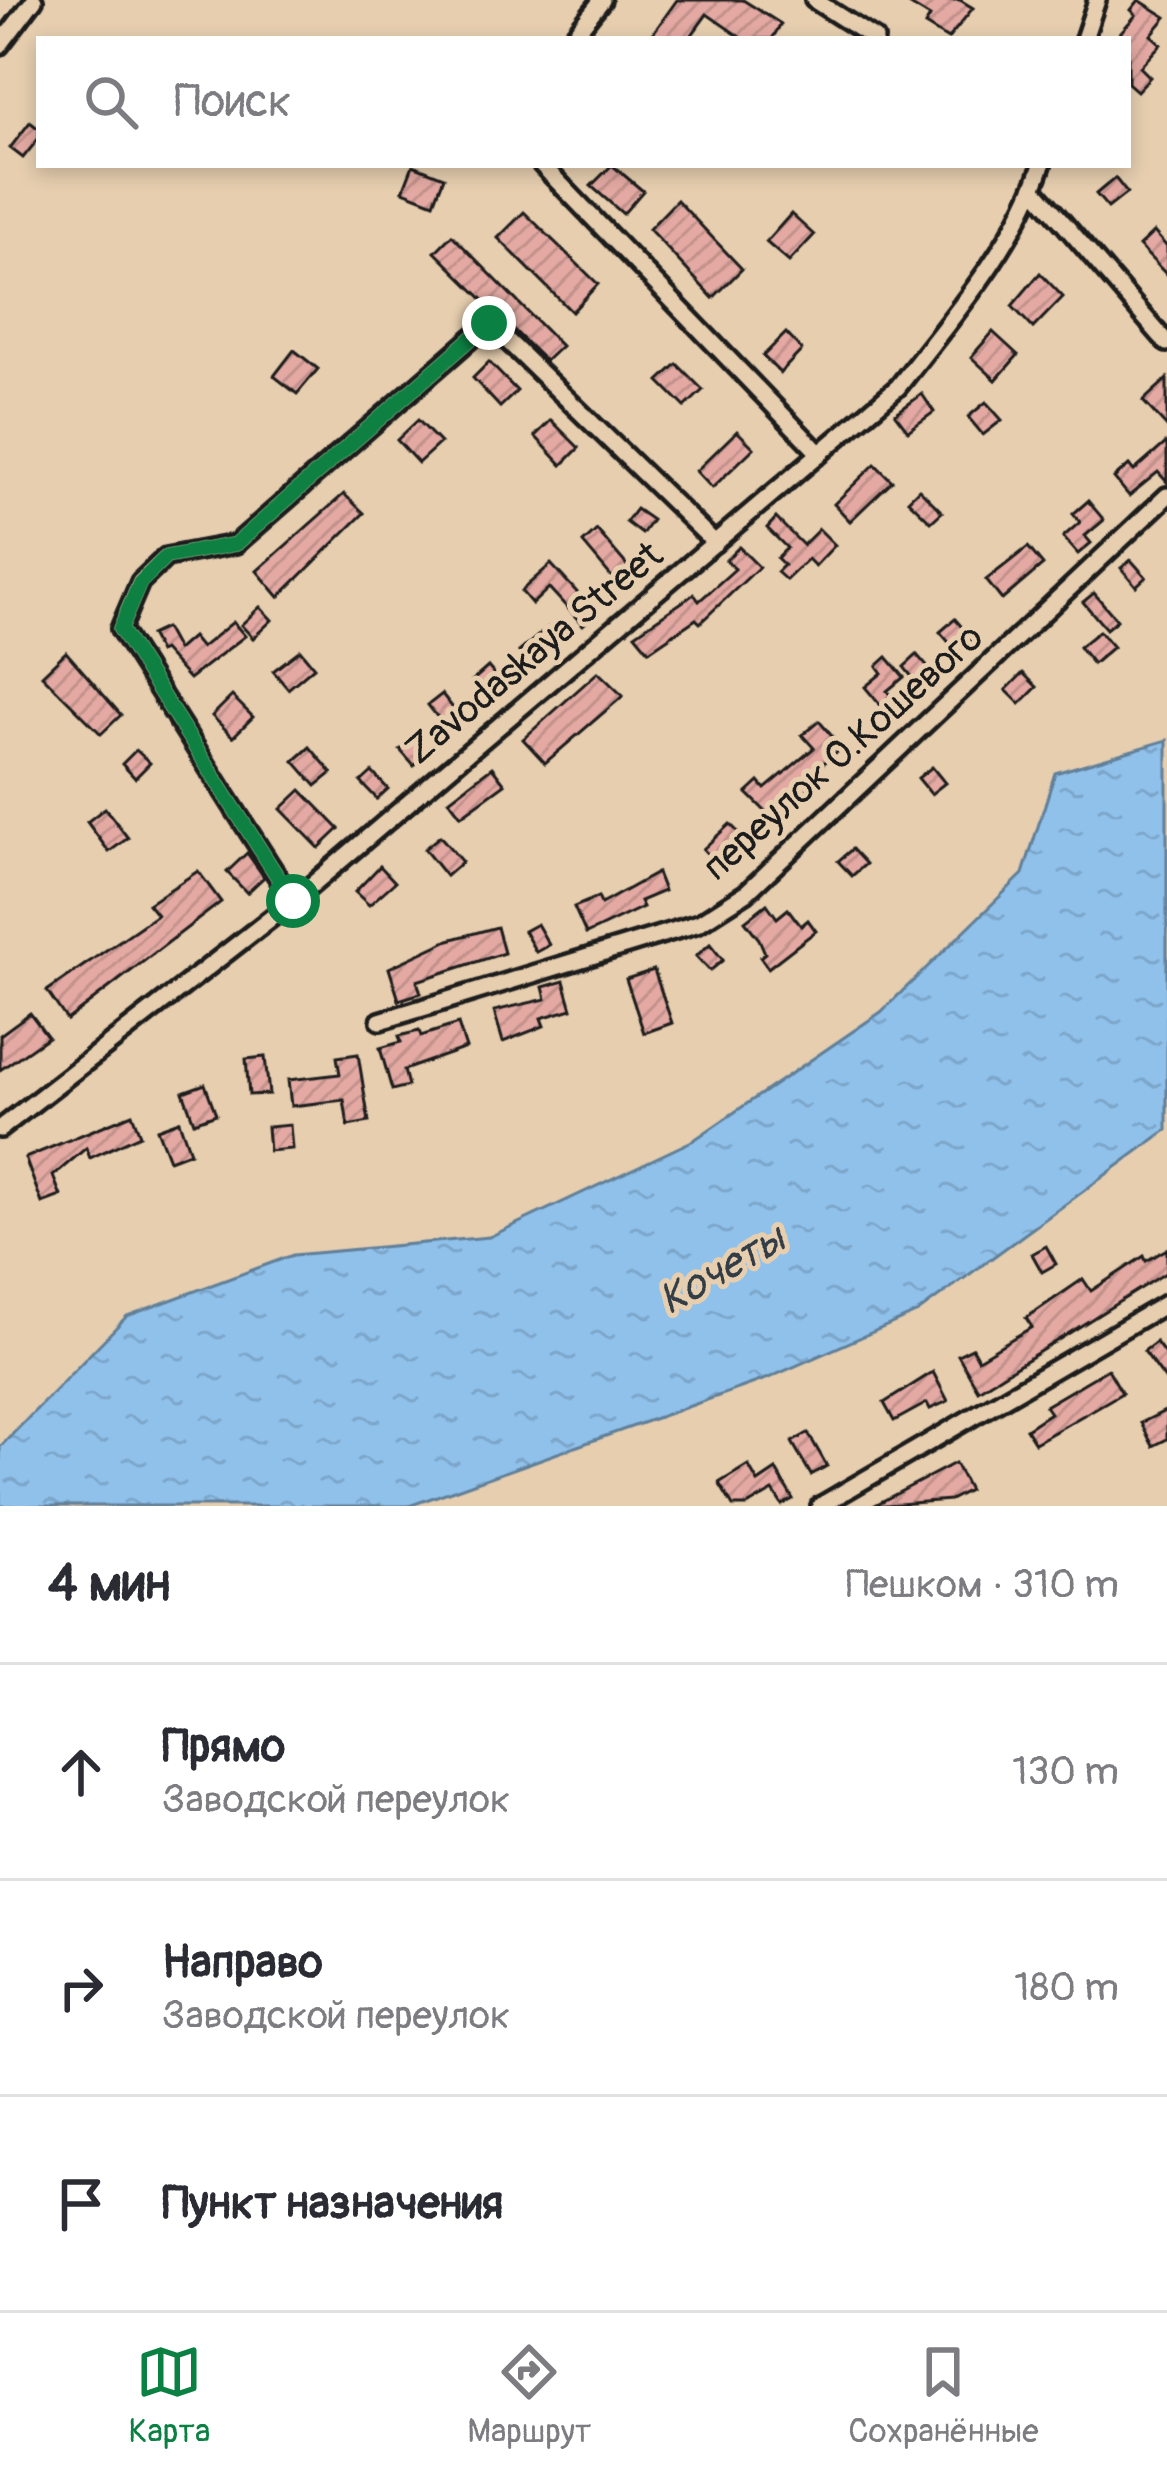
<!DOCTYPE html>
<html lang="ru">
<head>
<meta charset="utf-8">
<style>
  :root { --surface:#fff; --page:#f2f2f3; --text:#2b2b33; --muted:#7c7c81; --line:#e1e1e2; --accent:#0b8043 }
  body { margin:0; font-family:Pangolin,sans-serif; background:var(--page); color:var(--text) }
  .stop { position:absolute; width:36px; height:36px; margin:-27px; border:9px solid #0b8043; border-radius:50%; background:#fff }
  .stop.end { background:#0b8043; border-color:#fff; box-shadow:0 3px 12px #0008 }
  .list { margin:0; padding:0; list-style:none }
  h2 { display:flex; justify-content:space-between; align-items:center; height:156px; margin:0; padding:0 48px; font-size:51px }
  h2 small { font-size:39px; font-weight:400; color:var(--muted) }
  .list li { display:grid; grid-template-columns:78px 1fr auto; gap:36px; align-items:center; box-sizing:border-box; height:216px; padding:0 48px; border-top:3px solid var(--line) }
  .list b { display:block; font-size:45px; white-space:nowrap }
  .list p { margin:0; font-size:39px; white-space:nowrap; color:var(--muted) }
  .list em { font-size:39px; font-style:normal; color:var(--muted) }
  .icon { flex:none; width:66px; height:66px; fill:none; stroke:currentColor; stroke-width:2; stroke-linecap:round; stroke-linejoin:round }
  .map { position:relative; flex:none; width:1167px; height:1506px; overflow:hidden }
  .search { position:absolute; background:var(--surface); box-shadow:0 6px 18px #0003; left:36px; right:36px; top:36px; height:132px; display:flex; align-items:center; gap:30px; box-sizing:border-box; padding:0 42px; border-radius:0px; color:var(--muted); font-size:45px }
  .sheet { height:804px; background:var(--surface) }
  nav { display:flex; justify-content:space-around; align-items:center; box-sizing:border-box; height:168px; border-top:3px solid var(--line); background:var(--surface); font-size:33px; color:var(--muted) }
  nav a { display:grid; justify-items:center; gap:6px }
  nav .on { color:var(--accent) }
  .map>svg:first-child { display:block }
  .water { fill:url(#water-ripples); stroke:#617f98; stroke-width:3 }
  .building { fill:url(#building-hatch); stroke:#1c1c1c; stroke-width:3 }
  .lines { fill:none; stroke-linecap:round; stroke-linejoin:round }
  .street-casing { stroke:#1c1c1c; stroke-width:24 }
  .street { stroke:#e6ceaf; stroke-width:15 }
  .route { stroke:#0b8043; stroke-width:15 }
  .labels { text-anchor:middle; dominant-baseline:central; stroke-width:10; stroke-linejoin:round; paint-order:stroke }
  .street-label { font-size:39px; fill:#1c1c1c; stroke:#e6ceaf }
  .water-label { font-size:42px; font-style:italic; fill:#333d45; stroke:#e6ceaf }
</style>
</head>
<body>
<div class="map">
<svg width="1167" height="1506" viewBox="0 0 1167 1506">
  <defs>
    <pattern id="water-ripples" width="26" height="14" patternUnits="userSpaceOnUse" patternTransform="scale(3)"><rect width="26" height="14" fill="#8fc1eb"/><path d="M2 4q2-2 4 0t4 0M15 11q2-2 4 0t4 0" fill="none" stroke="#7ba5c9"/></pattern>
    <pattern id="building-hatch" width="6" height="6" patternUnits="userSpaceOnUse" patternTransform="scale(3)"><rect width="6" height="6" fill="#e3a9a2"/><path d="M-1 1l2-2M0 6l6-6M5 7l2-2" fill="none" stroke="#c2918b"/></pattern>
  </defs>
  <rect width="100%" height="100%" fill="#e6ceaf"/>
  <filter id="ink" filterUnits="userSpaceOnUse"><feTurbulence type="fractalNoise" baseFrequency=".00833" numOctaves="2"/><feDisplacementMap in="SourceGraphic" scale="24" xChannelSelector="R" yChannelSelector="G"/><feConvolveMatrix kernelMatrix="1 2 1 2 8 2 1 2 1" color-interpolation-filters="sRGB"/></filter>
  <g filter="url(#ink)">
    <path class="water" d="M 1167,740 L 1167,1130 L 918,1312 L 766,1379 L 409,1506 L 0,1506 L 0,1447 L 127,1316 L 293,1255 L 489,1237 L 694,1140 L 881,1012 L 1023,874 L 1055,773 Z"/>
    <g class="building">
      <path d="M 677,0 L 743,0 L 781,24 L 772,39 L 743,39 L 707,14 L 689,39 L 649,39 Z"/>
      <path d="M 902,0 L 960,0 L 973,8 L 948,39 L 925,25 L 930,17 Z"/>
      <path d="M 1139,0 L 1166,17 L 1151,35 L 1161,44 L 1140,67 L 1150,77 L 1137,91 L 1128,83 L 1128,39 L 1120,33 L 1136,15 L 1131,10 Z"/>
      <path d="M 30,122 L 39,129 L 39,138 L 23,158 L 10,148 Z"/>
      <path d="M 413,165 L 444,177 L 434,203 L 403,191 Z"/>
      <path d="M 612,165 L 643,191 L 623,214 L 591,186 Z"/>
      <path d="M 1115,178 L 1127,193 L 1108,208 L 1096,194 Z"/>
      <path d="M 677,200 L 742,269 L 713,298 L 649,229 Z"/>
      <path d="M 524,212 L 598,284 L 572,312 L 498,238 Z"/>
      <path d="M 791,214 L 814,235 L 789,262 L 766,242 Z"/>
      <path d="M 1154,232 L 1167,247 L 1167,275 L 1139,246 Z"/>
      <path d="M 452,235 L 561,346 L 545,361 L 435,252 Z"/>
      <path d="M 1040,273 L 1063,297 L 1033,328 L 1012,306 Z"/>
      <path d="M 993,332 L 1018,355 L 996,380 L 971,357 Z"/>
      <path d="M 786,333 L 802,350 L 780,373 L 763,356 Z"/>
      <path d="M 294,350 L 318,369 L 297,394 L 274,376 Z"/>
      <path d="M 489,362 L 517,391 L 500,407 L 473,378 Z"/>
      <path d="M 677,364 L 703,390 L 685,407 L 659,381 Z"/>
      <path d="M 1167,379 L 1167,427 L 1143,401 Z"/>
      <path d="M 922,394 L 934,412 L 908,431 L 895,414 Z"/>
      <path d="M 986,402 L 1002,420 L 983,435 L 968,417 Z"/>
      <path d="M 418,420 L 440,443 L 418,463 L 397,440 Z"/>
      <path d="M 551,420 L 579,448 L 562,465 L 535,436 Z"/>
      <path d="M 737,431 L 754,448 L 712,488 L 696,471 Z"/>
      <path d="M 1167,442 L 1167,482 L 1158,472 L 1129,496 L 1114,478 L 1129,465 L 1134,471 Z"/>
      <path d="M 875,464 L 892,481 L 850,521 L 834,504 Z"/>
      <path d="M 919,489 L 942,512 L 931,522 L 908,500 Z"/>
      <path d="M 344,494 L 364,513 L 279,597 L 257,571 Z"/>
      <path d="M 1088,501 L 1104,520 L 1085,536 L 1091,543 L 1078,554 L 1063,537 L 1080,522 L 1073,514 Z"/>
      <path d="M 636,509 L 652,520 L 642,534 L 626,522 Z"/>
      <path d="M 776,518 L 803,545 L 819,529 L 835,545 L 815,566 L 808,559 L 786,580 L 777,572 L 784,565 L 777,558 L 787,548 L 767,528 Z"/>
      <path d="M 597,530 L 636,576 L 621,588 L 583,543 Z"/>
      <path d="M 739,547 L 759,567 L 700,623 L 696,619 L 649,651 L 635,634 L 694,594 L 699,601 L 735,569 L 726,560 Z"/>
      <path d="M 1028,547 L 1043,565 L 1002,600 L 986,580 Z"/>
      <path d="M 1131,560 L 1146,577 L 1136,586 L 1121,568 Z"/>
      <path d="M 551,564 L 596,613 L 583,625 L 549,588 L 532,604 L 521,591 Z"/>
      <path d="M 1094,593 L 1117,620 L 1106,629 L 1083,602 Z"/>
      <path d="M 260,607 L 272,620 L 253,638 L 241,625 Z"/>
      <path d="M 955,619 L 973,640 L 958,653 L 940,632 Z"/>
      <path d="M 233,622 L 245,636 L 189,679 L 163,650 L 159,652 L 150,635 L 165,628 L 177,650 L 192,637 L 201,648 Z"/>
      <path d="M 547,628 L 559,642 L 531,666 L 519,652 Z"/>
      <path d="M 1099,631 L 1113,647 L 1093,664 L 1079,647 Z"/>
      <path d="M 300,650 L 314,667 L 288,689 L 273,671 Z"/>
      <path d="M 66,652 L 121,715 L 101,734 L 42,675 Z"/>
      <path d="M 917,655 L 931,671 L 917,683 L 904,667 Z"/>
      <path d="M 887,657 L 904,677 L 887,691 L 896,702 L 885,711 L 865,687 L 882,673 L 877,666 Z"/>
      <path d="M 488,667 L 506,688 L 489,702 L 472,681 Z"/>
      <path d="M 598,672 L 623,696 L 545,763 L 523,739 Z"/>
      <path d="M 1023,673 L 1037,687 L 1020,704 L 1006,690 Z"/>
      <path d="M 442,694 L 463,721 L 449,732 L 428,705 Z"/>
      <path d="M 232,696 L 253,717 L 233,737 L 212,716 Z"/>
      <path d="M 819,721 L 842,748 L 807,777 L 813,784 L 775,821 L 747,793 L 759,782 L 765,789 L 814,748 L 802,735 Z"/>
      <path d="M 415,738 L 429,754 L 414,766 L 400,750 Z"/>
      <path d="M 310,747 L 332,773 L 316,786 L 294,761 Z"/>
      <path d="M 136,750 L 150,763 L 135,778 L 122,764 Z"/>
      <path d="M 492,767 L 505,784 L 461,816 L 449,800 Z"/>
      <path d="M 932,767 L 945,783 L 931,794 L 918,778 Z"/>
      <path d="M 372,772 L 388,789 L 377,799 L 361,782 Z"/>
      <path d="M 301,790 L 339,829 L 319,848 L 281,809 Z"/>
      <path d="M 105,808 L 128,838 L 109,852 L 87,822 Z"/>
      <path d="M 730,824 L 746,840 L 719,866 L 703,849 Z"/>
      <path d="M 440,836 L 462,862 L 446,876 L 424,849 Z"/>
      <path d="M 852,849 L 866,864 L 852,876 L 838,861 Z"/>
      <path d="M 247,853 L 264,877 L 247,893 L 227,872 Z"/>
      <path d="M 380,866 L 395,882 L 369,905 L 355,892 Z"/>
      <path d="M 198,871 L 221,902 L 67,1020 L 47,991 L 157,915 L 148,904 Z"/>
      <path d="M 657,873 L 664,891 L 640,901 L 643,907 L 586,934 L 574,907 L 598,897 L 601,904 Z"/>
      <path d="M 767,904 L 777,918 L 788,909 L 801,926 L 808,920 L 816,931 L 768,968 L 760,957 L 765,953 L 759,939 L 745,921 Z"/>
      <path d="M 537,924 L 549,945 L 536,952 L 524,931 Z"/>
      <path d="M 497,927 L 504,953 L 417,981 L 421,993 L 399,1000 L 389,968 L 449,940 Z"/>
      <path d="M 710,944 L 723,960 L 710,971 L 696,956 Z"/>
      <path d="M 654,970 L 672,1023 L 644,1033 L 626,979 Z"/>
      <path d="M 564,981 L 572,1009 L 541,1018 L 544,1026 L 503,1042 L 494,1011 L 546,999 L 543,987 Z"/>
      <path d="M 30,1013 L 48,1037 L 0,1070 L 0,1035 Z"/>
      <path d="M 458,1024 L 466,1048 L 404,1070 L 408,1086 L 392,1090 L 380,1048 L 401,1042 L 399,1036 L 419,1031 L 421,1036 Z"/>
      <path d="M 358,1054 L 369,1122 L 348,1126 L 344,1100 L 291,1106 L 288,1080 L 340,1074 L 337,1057 Z"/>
      <path d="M 265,1057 L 269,1094 L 249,1095 L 246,1059 Z"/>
      <path d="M 205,1084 L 216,1114 L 194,1122 L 183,1092 Z"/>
      <path d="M 132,1114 L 140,1135 L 90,1158 L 86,1148 L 53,1176 L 61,1196 L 42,1203 L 25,1158 Z"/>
      <path d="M 179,1121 L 190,1152 L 169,1160 L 157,1129 Z"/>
      <path d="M 290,1125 L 292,1149 L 269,1151 L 267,1127 Z"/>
      <path d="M 1046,1246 L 1056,1264 L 1042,1272 L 1032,1254 Z"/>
      <path d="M 1167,1249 L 1167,1272 L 978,1390 L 958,1355 L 972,1348 L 978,1359 L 1032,1327 L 1026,1318 L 1083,1279 L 1091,1291 L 1144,1256 L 1146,1261 Z"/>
      <path d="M 1156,1342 L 1167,1357 L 1167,1382 L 1144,1351 Z"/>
      <path d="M 1108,1369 L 1122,1393 L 1035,1443 L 1026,1429 L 1050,1413 L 1045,1406 Z"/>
      <path d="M 933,1372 L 948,1401 L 930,1409 L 927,1403 L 894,1421 L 884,1403 Z"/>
      <path d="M 1167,1410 L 1167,1439 L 1153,1446 L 1141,1423 Z"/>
      <path d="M 808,1433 L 827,1466 L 811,1475 L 792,1442 Z"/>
      <path d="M 955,1463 L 969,1490 L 950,1500 L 873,1506 Z"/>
      <path d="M 748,1465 L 758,1482 L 776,1470 L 793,1499 L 782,1505 L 773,1491 L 747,1506 L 733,1506 L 719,1483 Z"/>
    </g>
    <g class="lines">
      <defs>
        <g id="street">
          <path d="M 814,0 L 875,39"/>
          <path d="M 571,39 L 602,0"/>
          <path d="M 1084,39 L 1097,0"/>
          <path d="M 0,45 L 34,0"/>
          <path d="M 542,165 L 820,454"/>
          <path d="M 1034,189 L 1167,343"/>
          <path d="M 293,901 L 120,629 L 140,582 L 166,557 L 236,544 L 489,323 L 715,543"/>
          <path d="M 380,1021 L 699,923 L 746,893 L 1167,496"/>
          <path d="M 0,1129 L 293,901 L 898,387 C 950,320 1015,246 1042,165"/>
          <path d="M 820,1506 L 1167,1303"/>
        </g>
      </defs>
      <use href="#street" class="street-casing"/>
      <use href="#street" class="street"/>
    </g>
  </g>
  <g class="lines" filter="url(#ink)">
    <path class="route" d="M 293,901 L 120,629 L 140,583 L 166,557 L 236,544 L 489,323"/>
  </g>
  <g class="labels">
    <g class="street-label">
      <text transform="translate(534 653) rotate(-40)">Zavodaskaya Street</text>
      <text transform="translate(843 752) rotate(-42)">переулок О.Кошевого</text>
    </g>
    <g class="water-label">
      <text transform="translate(722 1270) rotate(-30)">Кочеты</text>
    </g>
  </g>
</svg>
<div class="stop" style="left:293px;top:901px"></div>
<div class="stop end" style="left:489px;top:323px"></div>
<div class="search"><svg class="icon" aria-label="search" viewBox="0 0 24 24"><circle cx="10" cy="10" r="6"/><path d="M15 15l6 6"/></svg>Поиск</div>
</div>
<section class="sheet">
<h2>4 мин<small>Пешком · 310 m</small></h2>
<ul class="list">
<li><svg class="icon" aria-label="ahead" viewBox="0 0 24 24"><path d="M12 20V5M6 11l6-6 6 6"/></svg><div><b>Прямо</b><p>Заводской переулок</p></div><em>130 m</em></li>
<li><svg class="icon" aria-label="right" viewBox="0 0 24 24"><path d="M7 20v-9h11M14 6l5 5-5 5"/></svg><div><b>Направо</b><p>Заводской переулок</p></div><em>180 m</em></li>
<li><svg class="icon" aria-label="arrive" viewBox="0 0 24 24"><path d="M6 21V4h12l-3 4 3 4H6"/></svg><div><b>Пункт назначения</b></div></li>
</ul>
</section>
<nav>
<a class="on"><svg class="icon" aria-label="map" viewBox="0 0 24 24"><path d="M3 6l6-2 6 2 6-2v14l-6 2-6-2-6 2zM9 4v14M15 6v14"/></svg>Карта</a>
<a><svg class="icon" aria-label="directions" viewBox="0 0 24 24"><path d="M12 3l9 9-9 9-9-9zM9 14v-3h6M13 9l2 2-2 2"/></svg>Маршрут</a>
<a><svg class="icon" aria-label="saved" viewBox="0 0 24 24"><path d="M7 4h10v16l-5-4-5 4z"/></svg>Сохранённые</a>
</nav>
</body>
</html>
